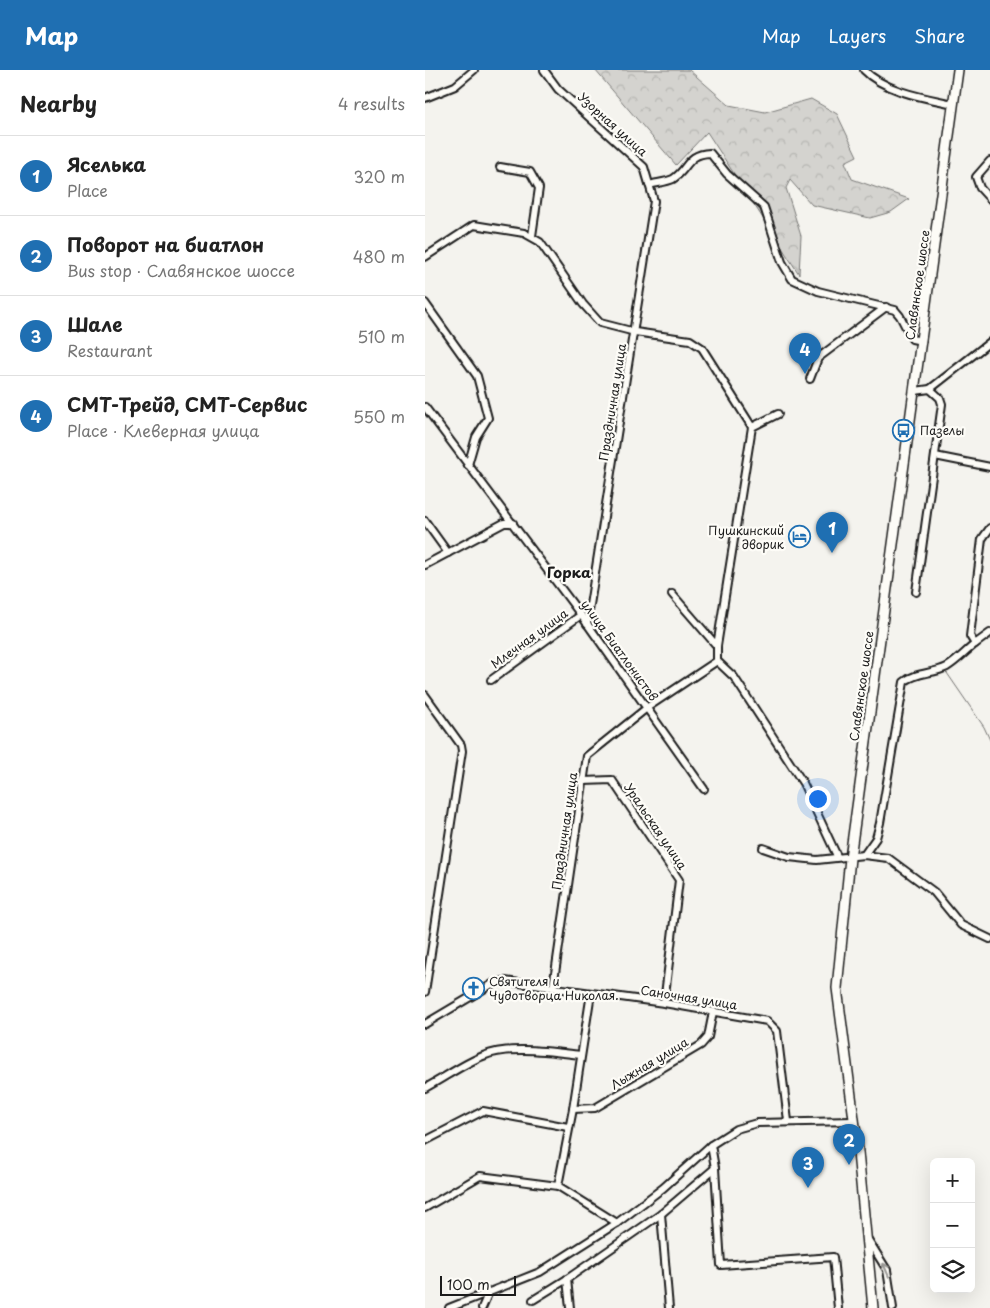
<!DOCTYPE html>
<html lang="en">
<head>
<meta charset="utf-8">
<style>
  :root { --surface:#fff; --page:#f6f6f6; --text:#222; --muted:#767676; --line:#e0e0e0; --accent:#1f6fb2 }
  body { margin:0; font-family:"Playpen Sans",sans-serif; background:var(--page); color:var(--text) }
  .controls { position:absolute; right:15px; bottom:15px; display:grid; overflow:hidden; border-radius:8px; box-shadow:0 5px 20px #0002 }
  .controls button { width:45px; height:45px; display:grid; place-items:center; padding:0; border:0; border-bottom:1px solid var(--line); background:var(--surface); color:var(--text); font:25px sans-serif }
  .scale { position:absolute; left:15px; bottom:12px; width:76px; box-sizing:border-box; padding-left:5px; border:2px solid #1c1c1c; border-top:0; font-size:14px; line-height:18px; white-space:nowrap; color:#1c1c1c; -webkit-text-stroke:4px #fdfcf7; paint-order:stroke }
  .you { position:absolute; left:392px; top:728px; width:18px; height:18px; margin:-12px; border:4px solid #fff; border-radius:50%; background:#1a73e8; box-shadow:0 0 0 8px #1a73e833 }
  .badge { display:grid; place-items:center; width:32px; height:32px; border-radius:50%; background:var(--accent); color:#fff; font-size:16px; font-weight:700 }
  .pin { position:absolute; translate:-50% -41px; filter:drop-shadow(0 1px 2px #0008) }
  .pin::after { content:''; position:absolute; top:26px; width:18px; height:15px; background:inherit; clip-path:polygon(0 0,100% 0,50% 100%) }
  .list { margin:0; padding:0; list-style:none }
  h2 { display:flex; justify-content:space-between; align-items:center; height:65px; margin:0; padding:0 20px; font-size:21px }
  h2 small { font-size:16px; font-weight:400; color:var(--muted) }
  .list li { display:grid; grid-template-columns:32px 1fr auto; gap:15px; align-items:center; box-sizing:border-box; height:80px; padding:0 20px; border-top:1px solid var(--line) }
  .list b { display:block; font-size:19px; white-space:nowrap }
  .list p { margin:0; font-size:16px; white-space:nowrap; color:var(--muted) }
  .list em { font-size:16px; font-style:normal; color:var(--muted) }
  .icon { flex:none; width:28px; height:28px; fill:none; stroke:currentColor; stroke-width:2; stroke-linecap:round; stroke-linejoin:round }
  .map { position:relative; flex:none; width:565px; height:1238px; overflow:hidden }
  header { display:flex; align-items:center; gap:30px; box-sizing:border-box; height:70px; padding:0 25px; background:var(--accent); color:#fff }
  header strong { font-size:24px }
  nav { display:flex; gap:28px; margin-inline-start:auto; font-size:18px }
  main { display:flex }
  aside { flex:1; background:var(--surface) }
  .map>svg:first-child { display:block }
  .forest { fill:url(#forest-crowns); stroke:#787876 }
  .lines { fill:none; stroke-linecap:round; stroke-linejoin:round }
  .stream { stroke:#72716f; stroke-width:1 }
  .minor-casing { stroke:#1c1c1c; stroke-width:10 }
  .secondary-casing { stroke:#1c1c1c; stroke-width:12 }
  .minor { stroke:#fdfcf7; stroke-width:6 }
  .secondary { stroke:#fdfcf7; stroke-width:9 }
  .oneway { stroke:#989794 }
  .labels { text-anchor:middle; dominant-baseline:central; stroke-width:4.5; stroke-linejoin:round; paint-order:stroke }
  .street-label { font-size:12px; fill:#1c1c1c; stroke:#fdfcf7 }
  .poi-label { font-size:12px; fill:#1c1c1c; stroke:#fdfcf7; text-anchor:start }
  .quarter-label { font-size:15px; font-weight:bold; fill:#1c1c1c; stroke:#fdfcf7 }
</style>
</head>
<body>
<header>
<strong>Map</strong>
<nav><a>Map</a><a>Layers</a><a>Share</a></nav>
</header>
<main>
<aside>
<h2>Nearby<small>4 results</small></h2>
<ul class="list">
<li><span class="badge">1</span><div><b>Яселька</b><p>Place</p></div><em>320 m</em></li>
<li><span class="badge">2</span><div><b>Поворот на биатлон</b><p>Bus stop · Славянское шоссе</p></div><em>480 m</em></li>
<li><span class="badge">3</span><div><b>Шале</b><p>Restaurant</p></div><em>510 m</em></li>
<li><span class="badge">4</span><div><b>СМТ-Трейд, СМТ-Сервис</b><p>Place · Клеверная улица</p></div><em>550 m</em></li>
</ul>
</aside>
<div class="map">
<svg width="565" height="1238" viewBox="0 0 565 1238">
  <defs>
    <pattern id="forest-crowns" width="20" height="18" patternUnits="userSpaceOnUse" patternTransform="scale(1.25)"><rect width="20" height="18" fill="#d4d3cf"/><path d="M2 6a3 3 0 1 1 6 0M12 15a3 3 0 1 1 6 0" fill="none" stroke="#b5b5b1"/></pattern>
  </defs>
  <rect width="100%" height="100%" fill="#f4f3ee"/>
  <filter id="ink" filterUnits="userSpaceOnUse"><feTurbulence type="fractalNoise" baseFrequency=".02" numOctaves="2"/><feDisplacementMap in="SourceGraphic" scale="10" xChannelSelector="R" yChannelSelector="G"/><feConvolveMatrix kernelMatrix="1 2 1 2 8 2 1 2 1" color-interpolation-filters="sRGB"/></filter>
  <g filter="url(#ink)">
    <path class="forest" d="M 170,0 L 264,0 L 304,35 L 340,42 L 386,29 L 412,44 L 432,86 L 420,92 L 427,109 L 484,129 L 466,142 L 445,148 L 387,135 L 365,110 L 361,118 L 376,166 L 374,204 L 282,62 L 251,95 Z"/>
    <g class="lines">
      <path class="stream" d="M 522,603 L 559,657 L 565,670"/>
      <defs>
        <g id="minor">
          <path d="M 119,0 L 133,19 L 219,97 L 229,131 L 162,554"/>
          <path d="M 439,0 C 460,22 501,28 529,34"/>
          <path d="M 0,28 L 30,16 L 49,0"/>
          <path d="M 565,91 L 551,107 L 555,118 L 565,129"/>
          <path d="M 75,97 L 105,102 L 114,118 L 107,166"/>
          <path d="M 224,115 C 231,113 242,112 248,109 C 264,99 261,84 285,83 L 302,104 L 339,137 L 357,192 L 367,209 L 393,221 L 470,240 L 475,246 L 487,269 L 497,271"/>
          <path d="M 0,187 L 49,155 L 99,163 L 115,172 L 158,234 L 175,253 L 210,262 L 265,270 L 277,278 L 327,357 L 292,576 L 292,591"/>
          <path d="M 0,233 L 52,306 L 63,348 L 51,367 L 43,395"/>
          <path d="M 385,309 L 393,288 L 461,237"/>
          <path d="M 490,321 L 505,319 L 565,272"/>
          <path d="M 0,337 L 156,545 L 279,719"/>
          <path d="M 327,357 L 353,344"/>
          <path d="M 510,386 L 565,397"/>
          <path d="M 0,451 L 23,483"/>
          <path d="M 0,495 L 79,453 L 88,453"/>
          <path d="M 491,522 L 517,334 L 515,328 L 505,319"/>
          <path d="M 247,524 L 292,576"/>
          <path d="M 550,574 L 565,563"/>
          <path d="M 292,591 L 309,607 L 378,713 L 412,786"/>
          <path d="M 66,610 L 156,545"/>
          <path d="M 0,625 L 36,675 L 37,681 L 0,922"/>
          <path d="M 158,711 L 187,710 L 254,810 L 239,933"/>
          <path d="M 338,778 L 364,787 L 392,790 L 439,785 L 463,788 L 509,822 L 536,855 L 565,869"/>
          <path d="M 439,785 L 451,768 L 455,753 L 479,612 C 491,602 508,604 522,597 C 532,591 541,581 550,574 L 545,566 L 557,469 L 565,458"/>
          <path d="M 128,917 L 162,686 L 223,637 L 292,591"/>
          <path d="M 166,923 L 148,1039 L 133,1116 L 192,1153"/>
          <path d="M 0,954 L 69,913 L 80,911 L 239,933 L 342,951 L 352,961 L 363,1051"/>
          <path d="M 0,1018 C 19,1008 38,994 58,986 C 84,975 128,982 156,985"/>
          <path d="M 148,1039 L 170,1038 L 276,975 L 283,967 L 288,942"/>
          <path d="M 0,1071 L 58,1041 L 143,1057"/>
          <path d="M 286,1075 L 290,1098 L 296,1195 L 408,1187 L 413,1238"/>
          <path d="M 0,1138 L 55,1106 L 133,1116"/>
          <path d="M 236,1144 L 244,1238"/>
          <path d="M 442,1168 L 462,1200 L 468,1238"/>
          <path d="M 142,1209 L 145,1238"/>
          <path d="M 108,1230 L 142,1209 L 236,1144 L 290,1098"/>
          <path d="M 24,1238 L 115,1202 L 192,1153 L 238,1118 L 286,1075 L 311,1059 L 332,1053 L 429,1051"/>
          <path d="M 57,1238 L 63,1224"/>
        </g>
        <path id="secondary" d="M 448,1238 L 432,1072 L 412,918 L 425,788 L 533,0"/>
      </defs>
      <use href="#minor" class="minor-casing"/>
      <use href="#secondary" class="secondary-casing"/>
      <use href="#minor" class="minor"/>
      <use href="#secondary" class="secondary"/>
    </g>
    <defs><path id="oneway-shaft" d="M-6 0H5M1.5-3L5.5 0L1.5 3" fill="none" stroke-width="1.6" stroke-linecap="round" stroke-linejoin="round" transform="scale(1.25)"/></defs>
    <use class="oneway" href="#oneway-shaft" transform="translate(461 1200) rotate(-113)"/>
  </g>
  <defs>
    <symbol id="bus-ring" viewBox="-11 -11 22 22"><circle r="9.5" fill="#fdfcf7" stroke="#1f6fb2" stroke-width="1.5"/><path d="M-5-6H5V4H4V6H2V4H-2V6H-4V4H-5ZM-3.5-4V0h7V-4ZM-3.5 1.2v1.5H-2V1.2ZM2 1.2v1.5H3.5V1.2Z" fill="#1f6fb2"/></symbol>
    <symbol id="hotel-ring" viewBox="-11 -11 22 22"><circle r="9.5" fill="#fdfcf7" stroke="#1f6fb2" stroke-width="1.5"/><path d="M-6-4.5h1.5V1H6V5H4.5V3h-9V5H-6ZM-4 0a1.8 1.8 0 1 1 3.6 0ZM.5 0V-2.5h3Q6-2.5 6 0Z" fill="#1f6fb2"/></symbol>
    <symbol id="church-ring" viewBox="-11 -11 22 22"><circle r="9.5" fill="#fdfcf7" stroke="#1f6fb2" stroke-width="1.5"/><path d="M-1.2-6h2.4v3.5h3.3v2.4h-3.3V6h-2.4V-.1h-3.3v-2.4h3.3Z" fill="#1f6fb2"/></symbol>
  </defs>
  <g fill-rule="evenodd">
    <use href="#bus-ring" x="466" y="348" width="25" height="25"/>
    <use href="#hotel-ring" x="362" y="454" width="25" height="25"/>
    <use href="#church-ring" x="36" y="906" width="25" height="25"/>
  </g>
  <g class="labels">
    <g class="street-label">
      <text transform="translate(188 54) rotate(42)">Узорная улица</text>
      <text transform="translate(492 215) rotate(-82)">Славянское шоссе</text>
      <text transform="translate(187 332) rotate(-81)">Праздничная улица</text>
      <text transform="translate(104 568) rotate(-36)">Млечная улица</text>
      <text transform="translate(195 580) rotate(54)">улица Биатлонистов</text>
      <text transform="translate(436 616) rotate(-82)">Славянское шоссе</text>
      <text transform="translate(231 756) rotate(56)">Уральская улица</text>
      <text transform="translate(139 761) rotate(-82)">Праздничная улица</text>
      <text transform="translate(264 927) rotate(9)">Саночная улица</text>
      <text transform="translate(224 993) rotate(-31)">Лыжная улица</text>
    </g>
    <g class="poi-label">
      <text x="495" y="360">Пазелы</text>
      <text x="359" y="460" text-anchor="end">Пушкинский<tspan x="359" dy="14">дворик</tspan></text>
      <text x="64" y="911">Святителя и<tspan x="64" dy="14">Чудотворца Николая.</tspan></text>
    </g>
    <g class="quarter-label">
      <text x="144" y="501">Горка</text>
    </g>
  </g>
</svg>
<div class="controls">
<button>+</button>
<button>−</button>
<button><svg class="icon" aria-label="layers" viewBox="0 0 24 24"><path d="M12 4l9 5-9 5-9-5zM3 14l9 5 9-5"/></svg></button>
</div>
<div class="scale">100 m</div>
<div class="you"></div>
<div class="pin badge" style="left:407px;top:483px">1</div>
<div class="pin badge" style="left:424px;top:1095px">2</div>
<div class="pin badge" style="left:383px;top:1118px">3</div>
<div class="pin badge" style="left:380px;top:304px">4</div>
</div>
</main>
</body>
</html>
